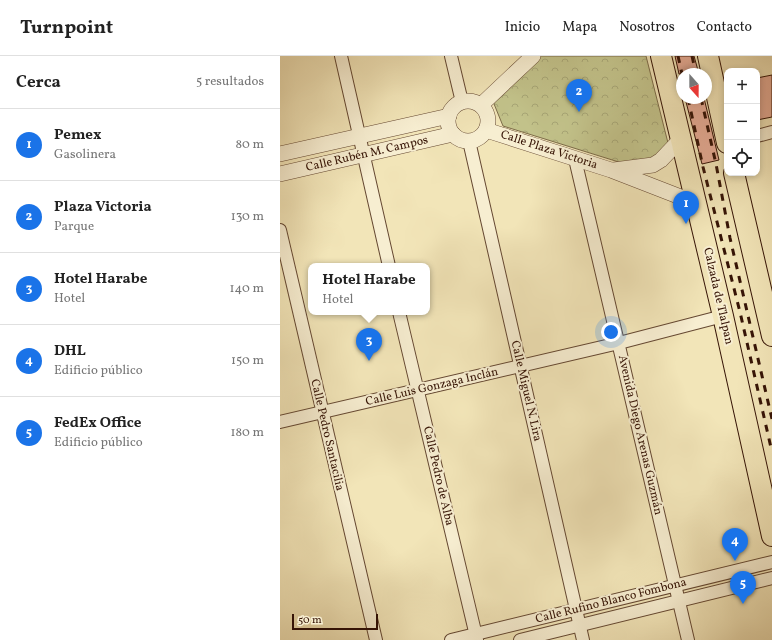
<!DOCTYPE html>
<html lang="es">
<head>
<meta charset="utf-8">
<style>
  :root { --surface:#fff; --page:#f2f2f2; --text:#222; --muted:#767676; --line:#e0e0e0; --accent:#1a73e8 }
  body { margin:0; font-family:Vollkorn,serif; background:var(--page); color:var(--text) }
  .controls { position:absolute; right:12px; top:12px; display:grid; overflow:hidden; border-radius:8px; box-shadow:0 2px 6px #0003 }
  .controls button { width:36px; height:36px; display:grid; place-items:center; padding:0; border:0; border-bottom:1px solid var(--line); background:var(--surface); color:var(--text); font:20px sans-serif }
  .compass { position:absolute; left:396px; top:12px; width:36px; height:36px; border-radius:50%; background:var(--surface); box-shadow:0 2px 6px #0003; rotate:159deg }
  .scale { position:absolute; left:12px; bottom:10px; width:86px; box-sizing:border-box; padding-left:4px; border:2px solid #361406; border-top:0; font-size:11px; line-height:14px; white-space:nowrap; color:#361406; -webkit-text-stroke:3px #f7eed1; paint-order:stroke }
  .you { position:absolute; left:331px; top:276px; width:14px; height:14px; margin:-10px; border:3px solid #fff; border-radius:50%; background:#1a73e8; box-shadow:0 0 0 6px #1a73e833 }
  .badge { display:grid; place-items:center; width:26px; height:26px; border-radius:50%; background:var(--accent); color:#fff; font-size:13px; font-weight:700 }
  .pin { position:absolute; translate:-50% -33px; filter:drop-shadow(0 1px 2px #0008) }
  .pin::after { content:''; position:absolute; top:21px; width:14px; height:12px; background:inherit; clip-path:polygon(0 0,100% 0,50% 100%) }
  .popup { position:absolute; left:28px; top:207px; width:122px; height:52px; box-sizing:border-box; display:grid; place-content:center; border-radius:8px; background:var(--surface); filter:drop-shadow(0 1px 3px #0005); font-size:13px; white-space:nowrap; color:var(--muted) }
  .popup b { font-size:15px; color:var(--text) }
  .popup::after { content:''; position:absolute; left:50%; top:100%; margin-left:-8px; border:8px solid transparent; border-top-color:var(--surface) }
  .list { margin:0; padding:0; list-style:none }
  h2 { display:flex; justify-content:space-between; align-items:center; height:52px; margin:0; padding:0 16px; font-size:17px }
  h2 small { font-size:13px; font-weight:400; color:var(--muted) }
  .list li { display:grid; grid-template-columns:26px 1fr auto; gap:12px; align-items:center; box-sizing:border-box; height:72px; padding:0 16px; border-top:1px solid var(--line) }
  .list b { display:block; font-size:15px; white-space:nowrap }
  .list p { margin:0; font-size:13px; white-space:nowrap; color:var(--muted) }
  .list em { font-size:13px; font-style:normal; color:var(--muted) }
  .icon { flex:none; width:22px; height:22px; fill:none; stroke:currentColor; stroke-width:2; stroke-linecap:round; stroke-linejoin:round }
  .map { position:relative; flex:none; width:492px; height:584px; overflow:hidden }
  header { display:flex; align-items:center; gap:24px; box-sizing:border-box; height:56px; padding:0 20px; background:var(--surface); border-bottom:1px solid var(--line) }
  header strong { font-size:19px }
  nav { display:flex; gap:22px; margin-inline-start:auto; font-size:14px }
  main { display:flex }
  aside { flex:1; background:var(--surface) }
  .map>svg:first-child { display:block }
  .forest { fill:url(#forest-crowns); stroke:#7c6b48 }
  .building { fill:#e5ab95; stroke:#361406 }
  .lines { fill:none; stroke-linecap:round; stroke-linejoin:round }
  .minor-casing { stroke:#654832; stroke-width:14 }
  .tertiary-casing { stroke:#654832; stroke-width:16 }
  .trunk-casing { stroke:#361406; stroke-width:22 }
  .minor { stroke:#f7eed1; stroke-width:12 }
  .tertiary { stroke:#f7eed1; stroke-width:15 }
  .trunk { stroke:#f2e5b8; stroke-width:20 }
  .rail { stroke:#361406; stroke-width:3; stroke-dasharray:7 7; stroke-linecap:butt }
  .labels { text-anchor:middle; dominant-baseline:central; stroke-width:4; stroke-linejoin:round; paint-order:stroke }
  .street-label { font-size:12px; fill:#361406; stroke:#f7eed1 }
</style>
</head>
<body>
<header>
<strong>Turnpoint</strong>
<nav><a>Inicio</a><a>Mapa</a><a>Nosotros</a><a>Contacto</a></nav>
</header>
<main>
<aside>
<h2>Cerca<small>5 resultados</small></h2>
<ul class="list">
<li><span class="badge">1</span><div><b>Pemex</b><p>Gasolinera</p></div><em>80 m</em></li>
<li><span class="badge">2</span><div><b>Plaza Victoria</b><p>Parque</p></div><em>130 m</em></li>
<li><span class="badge">3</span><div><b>Hotel Harabe</b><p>Hotel</p></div><em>140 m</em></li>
<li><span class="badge">4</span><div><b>DHL</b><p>Edificio público</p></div><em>150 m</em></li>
<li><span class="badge">5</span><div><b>FedEx Office</b><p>Edificio público</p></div><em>180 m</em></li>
</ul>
</aside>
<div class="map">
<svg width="492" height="584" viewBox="0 0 492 584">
  <defs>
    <pattern id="forest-crowns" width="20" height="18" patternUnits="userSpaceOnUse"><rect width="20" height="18" fill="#c2c28a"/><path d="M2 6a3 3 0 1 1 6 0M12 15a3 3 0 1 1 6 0" fill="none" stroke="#a7a676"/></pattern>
  </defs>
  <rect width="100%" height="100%" fill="#f2e5b8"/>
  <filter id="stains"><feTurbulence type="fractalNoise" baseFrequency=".005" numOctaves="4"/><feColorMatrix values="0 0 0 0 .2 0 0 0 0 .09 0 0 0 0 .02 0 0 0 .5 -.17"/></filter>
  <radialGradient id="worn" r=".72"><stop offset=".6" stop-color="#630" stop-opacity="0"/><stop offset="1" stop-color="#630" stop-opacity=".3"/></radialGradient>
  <path class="forest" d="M 256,0 L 366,0 L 388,87 L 376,102 L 342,107 L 223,70 L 212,43 Z"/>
  <g class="building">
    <path d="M 395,0 L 414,0 L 419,18 L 399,18 Z"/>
    <path d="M 492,19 L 492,61 L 477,64 L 477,22 Z"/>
    <path d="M 405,42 L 424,42 L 439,104 L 422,108 Z"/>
  </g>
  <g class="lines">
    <defs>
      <g id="minor">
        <path d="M 61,0 L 109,210"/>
        <path d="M 171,0 L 182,46"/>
        <path d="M 477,80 L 492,76"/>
        <path d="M 189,85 L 303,584"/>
        <path d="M 295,103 L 408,584"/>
        <path d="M 0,174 L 96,584"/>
        <path d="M 119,256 L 197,584"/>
        <path d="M 0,366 L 339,287 L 443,260"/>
        <path d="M 171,584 L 492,506"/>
        <path d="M 240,584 L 492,522"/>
      </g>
      <g id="tertiary">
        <circle cx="188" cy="65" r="20"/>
        <path d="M 201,49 L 253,0"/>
        <path d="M 206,74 L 331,114 L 416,147"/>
        <path d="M 0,98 L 169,60"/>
        <path d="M 334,114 L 373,109 L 381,104 L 400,84"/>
        <path d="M 0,118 L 173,78"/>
      </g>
      <g id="trunk">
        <path d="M 381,0 L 443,260 L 492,480"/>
        <path d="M 428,0 L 447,87"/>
        <path d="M 454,117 L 492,280"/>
      </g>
    </defs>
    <use href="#minor" class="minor-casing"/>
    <use href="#tertiary" class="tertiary-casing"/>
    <use href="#trunk" class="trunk-casing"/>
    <use href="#minor" class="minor"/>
    <use href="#tertiary" class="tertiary"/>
    <use href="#trunk" class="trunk"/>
    <g class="rail">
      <path d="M 398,0 L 402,18"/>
      <path d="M 412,0 L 416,18"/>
      <path d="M 408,42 L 423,111 L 460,256 L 492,396"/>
      <path d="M 421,42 L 436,108 L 450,182 L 492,363"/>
    </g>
  </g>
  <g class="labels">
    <g class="street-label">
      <text transform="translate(269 94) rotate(18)">Calle Plaza Victoria</text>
      <text transform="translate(87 98) rotate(-13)">Calle Rubén M. Campos</text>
      <text transform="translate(438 240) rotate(77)">Calzada de Tlalpan</text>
      <text transform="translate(152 331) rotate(-13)">Calle Luis Gonzaga Inclán</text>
      <text transform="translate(246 335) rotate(77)">Calle Miguel N. Lira</text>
      <text transform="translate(47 379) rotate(77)">Calle Pedro Santacilia</text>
      <text transform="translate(360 379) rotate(77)">Avenida Diego Arenas Guzmán</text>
      <text transform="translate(158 420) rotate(77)">Calle Pedro de Alba</text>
      <text transform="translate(331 545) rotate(-14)">Calle Rufino Blanco Fombona</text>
    </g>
  </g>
  <rect width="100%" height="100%" filter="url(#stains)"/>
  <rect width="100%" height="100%" fill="url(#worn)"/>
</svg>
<div class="controls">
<button>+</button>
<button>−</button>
<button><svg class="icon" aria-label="locate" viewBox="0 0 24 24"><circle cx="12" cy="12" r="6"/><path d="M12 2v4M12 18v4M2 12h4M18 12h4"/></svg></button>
</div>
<svg class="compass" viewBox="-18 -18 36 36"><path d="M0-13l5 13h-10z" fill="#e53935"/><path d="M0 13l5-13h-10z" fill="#767676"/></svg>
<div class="scale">50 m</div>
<div class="you"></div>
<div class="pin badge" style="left:406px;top:168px">1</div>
<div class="pin badge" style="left:299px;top:56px">2</div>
<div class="pin badge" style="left:89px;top:305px">3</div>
<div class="popup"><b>Hotel Harabe</b>Hotel</div>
<div class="pin badge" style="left:455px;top:505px">4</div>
<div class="pin badge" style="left:463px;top:548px">5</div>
</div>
</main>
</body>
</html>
